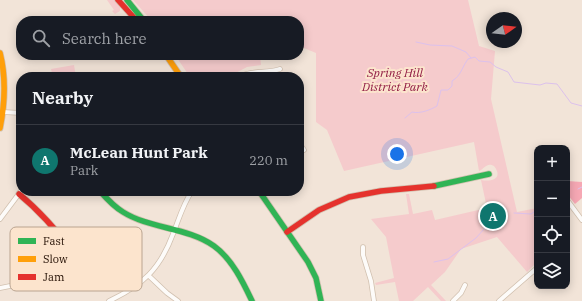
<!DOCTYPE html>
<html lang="en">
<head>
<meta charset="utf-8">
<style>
  :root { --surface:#171b24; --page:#242831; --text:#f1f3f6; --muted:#9ea1a6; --line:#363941; --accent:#0f766e }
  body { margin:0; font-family:"IBM Plex Serif",serif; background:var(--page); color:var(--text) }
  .controls { position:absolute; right:12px; bottom:12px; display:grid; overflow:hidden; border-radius:8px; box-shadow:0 2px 10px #0003 }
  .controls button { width:36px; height:36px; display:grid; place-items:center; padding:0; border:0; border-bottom:1px solid var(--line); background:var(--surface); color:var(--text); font:20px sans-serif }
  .compass { position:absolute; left:486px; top:12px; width:36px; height:36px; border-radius:50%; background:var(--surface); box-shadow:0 2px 10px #0003; rotate:76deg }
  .you { position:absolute; left:397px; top:154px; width:14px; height:14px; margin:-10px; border:3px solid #fff; border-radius:50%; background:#1a73e8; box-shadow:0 0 0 6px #1a73e833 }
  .badge { display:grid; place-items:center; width:26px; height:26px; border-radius:50%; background:var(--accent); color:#fff; font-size:13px; font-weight:700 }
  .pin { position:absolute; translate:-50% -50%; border:2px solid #fff; box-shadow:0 1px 4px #0006 }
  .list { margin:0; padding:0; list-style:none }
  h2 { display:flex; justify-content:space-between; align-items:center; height:52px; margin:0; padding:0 16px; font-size:17px }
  h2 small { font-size:13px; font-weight:400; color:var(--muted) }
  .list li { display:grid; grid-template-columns:26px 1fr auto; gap:12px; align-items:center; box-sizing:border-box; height:72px; padding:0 16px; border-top:1px solid var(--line) }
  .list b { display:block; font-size:15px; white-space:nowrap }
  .list p { margin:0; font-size:13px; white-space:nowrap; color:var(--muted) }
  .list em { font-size:13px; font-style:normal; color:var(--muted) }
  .icon { flex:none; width:22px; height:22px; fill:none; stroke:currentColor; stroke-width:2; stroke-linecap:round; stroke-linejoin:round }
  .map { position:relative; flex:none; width:582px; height:301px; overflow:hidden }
  .search { position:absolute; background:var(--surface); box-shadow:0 2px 10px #0003; left:16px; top:16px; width:288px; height:44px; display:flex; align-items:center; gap:10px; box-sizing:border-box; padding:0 14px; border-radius:16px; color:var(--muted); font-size:15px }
  .panel { position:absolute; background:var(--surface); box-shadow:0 2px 10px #0003; left:16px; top:72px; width:288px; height:124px; border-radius:16px }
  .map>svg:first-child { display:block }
  .green { fill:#f5cbcc }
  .forest { fill:#f6a8b4 }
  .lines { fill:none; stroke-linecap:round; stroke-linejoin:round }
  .stream { stroke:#dcc1ec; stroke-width:1 }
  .street-casing { stroke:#d1c0af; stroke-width:5.5 }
  .fast-casing { stroke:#d1c0af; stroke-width:7 }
  .slow-casing { stroke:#d1c0af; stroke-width:7 }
  .jam-casing { stroke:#d1c0af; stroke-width:7 }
  .street { stroke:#fdfbf9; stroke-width:4 }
  .fast { stroke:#30b455; stroke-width:5.5 }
  .slow { stroke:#ff9f0a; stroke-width:5.5 }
  .jam { stroke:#e5322d; stroke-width:5.5 }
  .labels { text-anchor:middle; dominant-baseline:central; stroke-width:4; stroke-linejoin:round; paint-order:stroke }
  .park-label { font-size:12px; font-style:italic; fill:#921d45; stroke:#fce4cd }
  .key { fill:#fce4cd; stroke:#baa490; stroke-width:1 }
  .key-label { font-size:11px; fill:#210d00 }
</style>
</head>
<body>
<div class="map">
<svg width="582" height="301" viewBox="0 0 582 301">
  <rect width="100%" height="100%" fill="#f2e4d8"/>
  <g class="green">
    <path d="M 107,0 L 115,0 L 120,4 L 120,11 L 115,14 L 112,11 L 114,10 Z"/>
    <path d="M 133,0 L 468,0 L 479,46 L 495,51 L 491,99 L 517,212 L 537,208 L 536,263 L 527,272 L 497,237 L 461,249 L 445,272 L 431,285 L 446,301 L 441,301 L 428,287 L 413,301 L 399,301 L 395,282 L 376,285 L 375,283 L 394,278 L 386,237 L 371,219 L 409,214 L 406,194 L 409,194 L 413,214 L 432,210 L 435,220 L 487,208 L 481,180 C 491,182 504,179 494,166 C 487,162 485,168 479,171 L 474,142 L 344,171 L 327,130 L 316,122 L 316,53 L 299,46 L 299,21 L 152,21 Z"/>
    <path d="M 175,55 L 260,55 L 261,65 L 247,67 L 228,77 L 190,77 Z"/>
    <path d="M 74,65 L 76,77 L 53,77 L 51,69 Z"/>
  </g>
  <path class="forest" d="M 567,181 L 582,182 L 582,198 L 575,204 L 567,194 Z"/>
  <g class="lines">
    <g class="stream">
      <path d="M 416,42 L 430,45 L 452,46 L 466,52 L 471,58"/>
      <path d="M 405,118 L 412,112 C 420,114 430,110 437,106 L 441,90 L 448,90 L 452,86 L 452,81 C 461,76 462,67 468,59 L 475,57 L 479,61 L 490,62 L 496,67 L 508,72 L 514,82 L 540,85 L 546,83 L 557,84 L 571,103 L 582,106"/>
      <path d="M 578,189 L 582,187"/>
      <path d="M 514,213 L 531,214 L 537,210"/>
      <path d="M 486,220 L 502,215"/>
      <path d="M 434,262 L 448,259 L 476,238 L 485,228 L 485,224"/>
    </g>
    <defs>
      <g id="street">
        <path d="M 238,77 C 254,69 265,74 280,69"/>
        <path d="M 3,112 L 21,113"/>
        <path d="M 299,143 L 304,150"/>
        <path d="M 567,200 L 582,220"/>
        <path d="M 0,219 L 21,191"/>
        <path d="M 363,247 L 363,255 L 371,281 L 374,301"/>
        <path d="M 149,276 L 167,293 L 178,301"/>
        <path d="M 0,288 L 20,284 L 28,278"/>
        <path d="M 109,301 C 143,285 160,269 173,234 C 179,219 183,204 192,191"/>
        <path d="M 453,301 L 461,293 L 465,285"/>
        <path d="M 499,301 L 537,268"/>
      </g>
      <g id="fast">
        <path d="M 127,0 L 144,21"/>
        <path d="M 434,186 L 489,174"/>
        <path d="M 100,191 C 107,199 113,206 123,212 C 150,229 187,227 214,246 C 232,259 243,282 252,301"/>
        <path d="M 259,191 L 308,262 L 316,278 L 321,301"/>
      </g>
      <g id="slow">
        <path d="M 0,53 C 6,77 5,103 0,128"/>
        <path d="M 166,55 L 181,77"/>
      </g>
      <g id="jam">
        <path d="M 118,0 L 137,21"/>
        <path d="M 19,194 C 41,212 59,233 76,256"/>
        <path d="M 287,232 L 319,210 L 349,197 L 381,191 L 434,186"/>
      </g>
    </defs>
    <use href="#street" class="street-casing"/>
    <use href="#fast" class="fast-casing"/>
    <use href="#slow" class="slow-casing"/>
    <use href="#jam" class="jam-casing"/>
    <use href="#street" class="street"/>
    <use href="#fast" class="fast"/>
    <use href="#slow" class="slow"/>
    <use href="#jam" class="jam"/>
  </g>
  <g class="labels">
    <g class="park-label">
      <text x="395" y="72">Spring Hill<tspan x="395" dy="14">District Park</tspan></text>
    </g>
  </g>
  <rect x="10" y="227" width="132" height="64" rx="6" class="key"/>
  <rect x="18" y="238" width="18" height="6" fill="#30b455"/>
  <rect x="18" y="256" width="18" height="6" fill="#ff9f0a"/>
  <rect x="18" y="274" width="18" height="6" fill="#e5322d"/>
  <g class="key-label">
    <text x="43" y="245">Fast</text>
    <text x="43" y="263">Slow</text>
    <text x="43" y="281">Jam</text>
  </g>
</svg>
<div class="controls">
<button>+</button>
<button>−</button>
<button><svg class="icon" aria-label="locate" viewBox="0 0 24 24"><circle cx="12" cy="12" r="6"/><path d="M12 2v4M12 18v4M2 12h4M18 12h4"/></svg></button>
<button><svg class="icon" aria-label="layers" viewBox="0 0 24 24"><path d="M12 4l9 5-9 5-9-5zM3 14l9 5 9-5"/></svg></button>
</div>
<svg class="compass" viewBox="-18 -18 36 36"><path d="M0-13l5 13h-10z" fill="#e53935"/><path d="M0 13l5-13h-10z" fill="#9ea1a6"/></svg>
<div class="you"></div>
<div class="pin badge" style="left:493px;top:216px">A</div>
<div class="search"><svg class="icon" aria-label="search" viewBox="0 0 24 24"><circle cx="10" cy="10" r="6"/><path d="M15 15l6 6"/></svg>Search here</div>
<section class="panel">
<h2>Nearby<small></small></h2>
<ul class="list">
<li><span class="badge">A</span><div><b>McLean Hunt Park</b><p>Park</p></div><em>220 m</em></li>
</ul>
</section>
</div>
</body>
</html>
